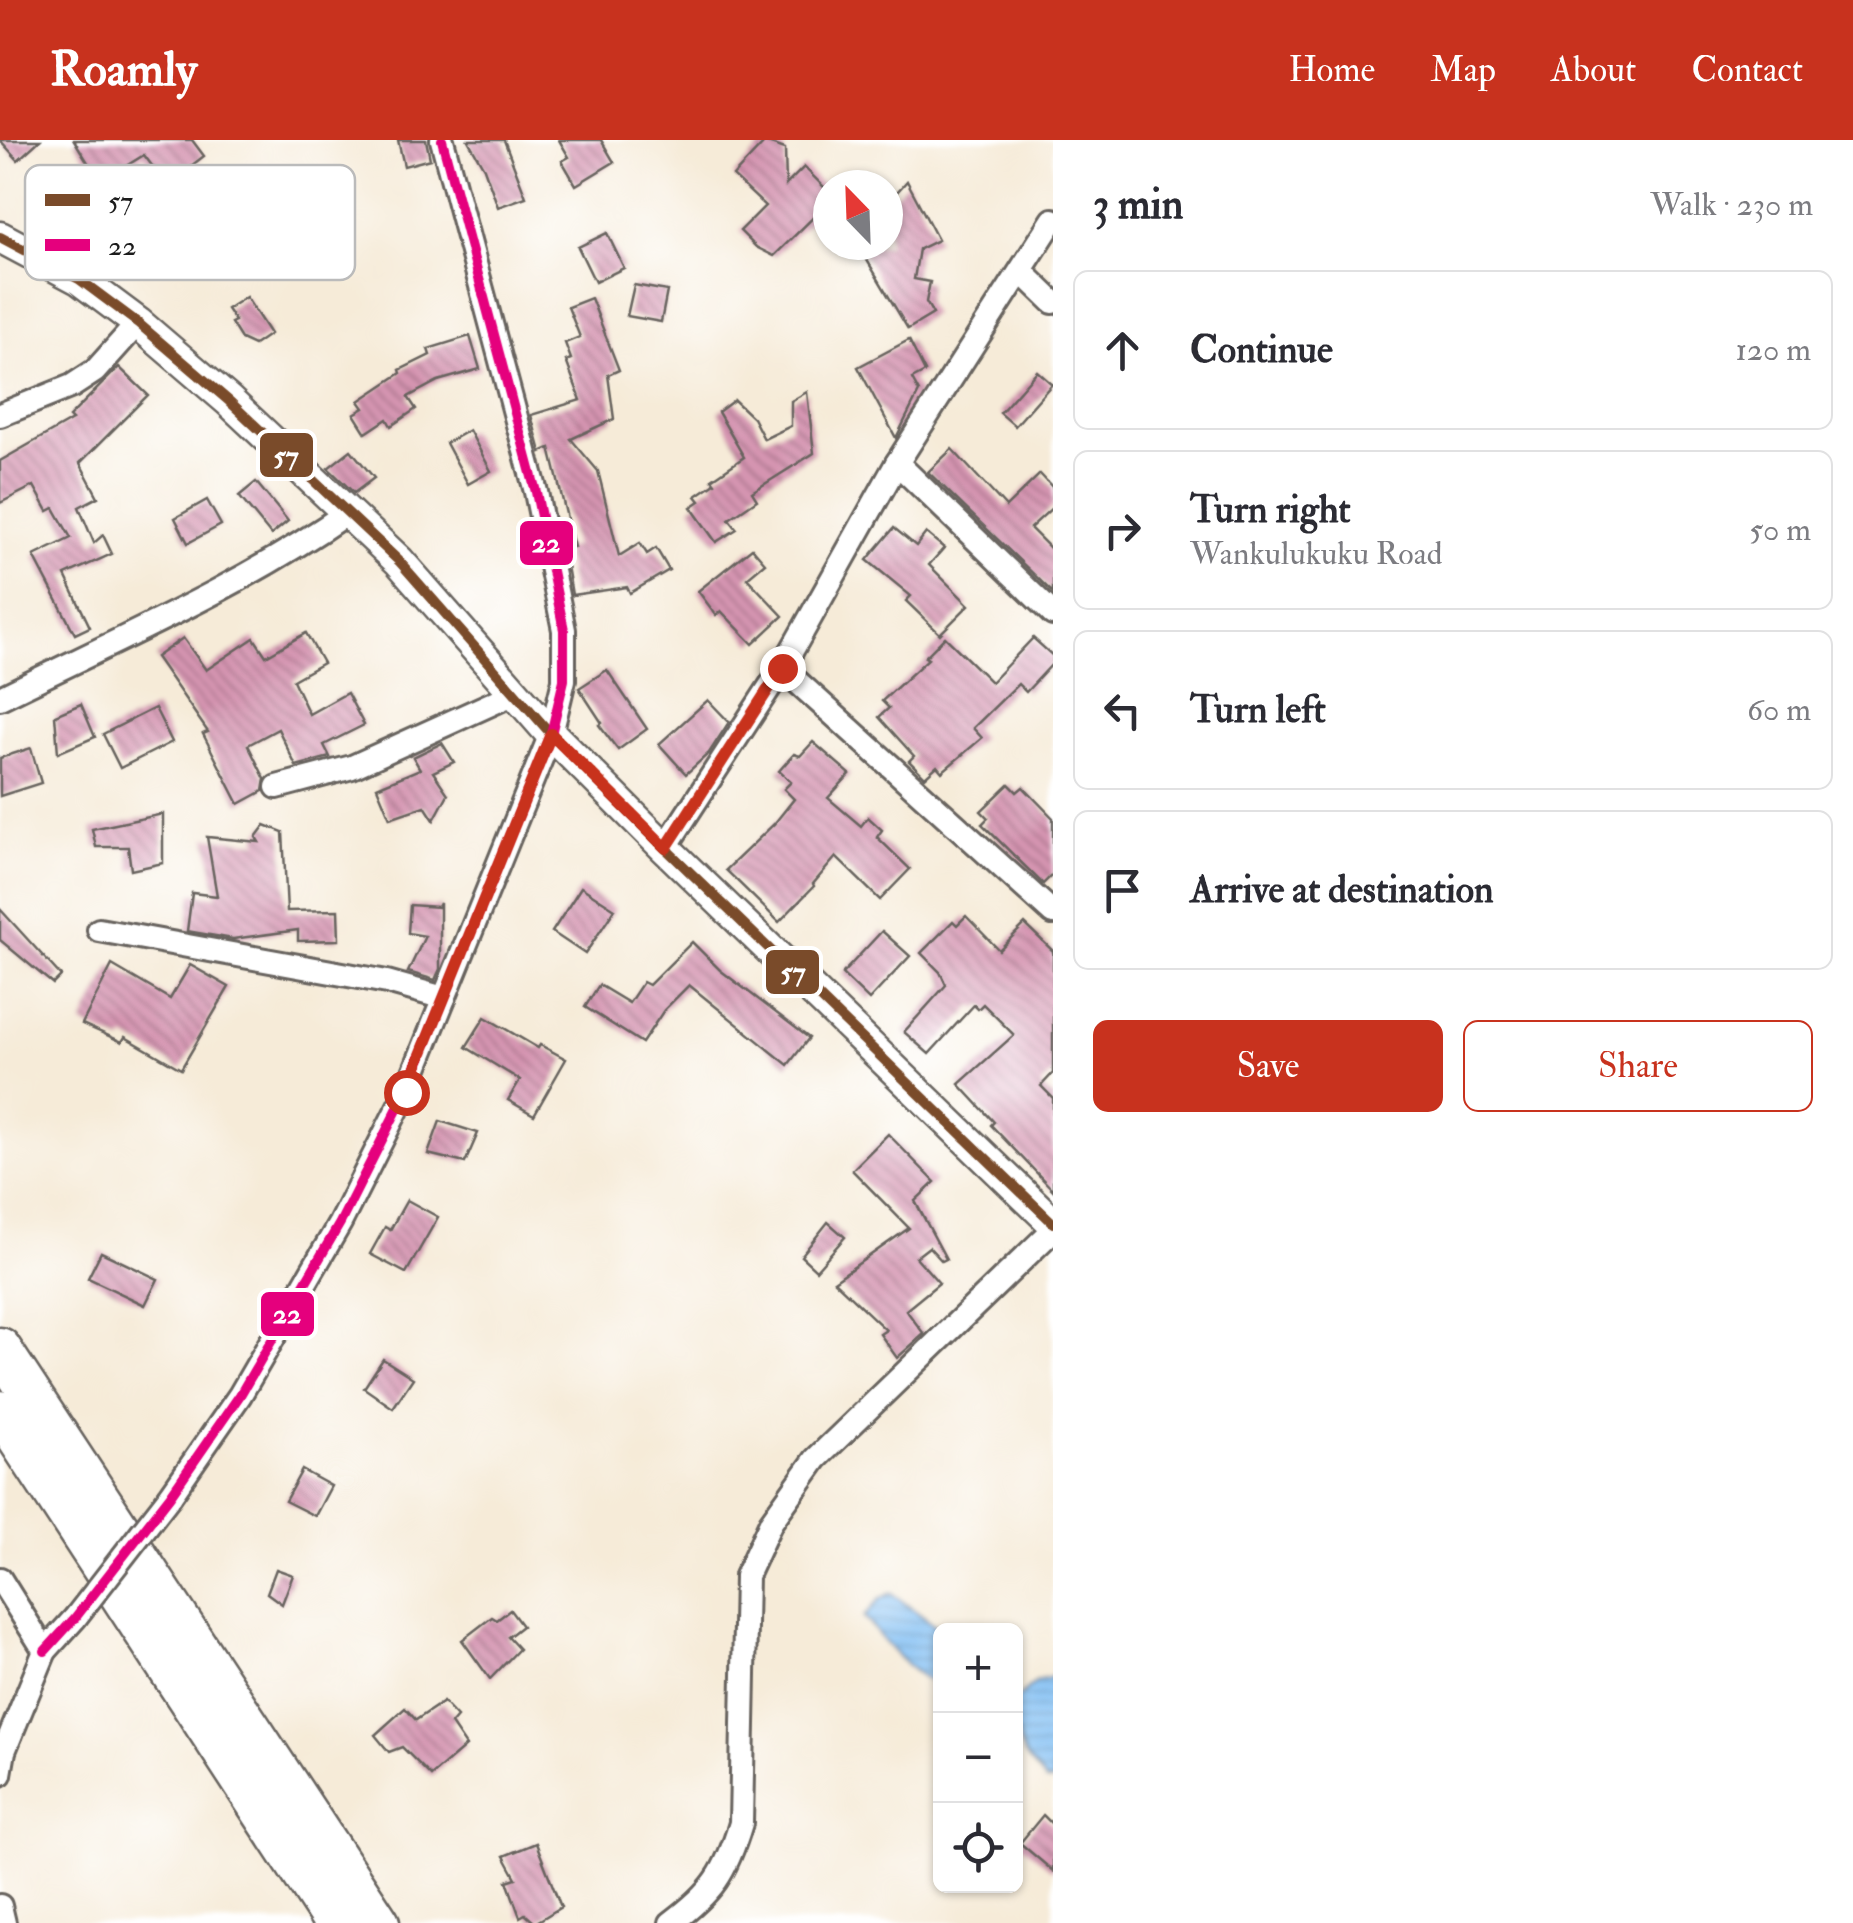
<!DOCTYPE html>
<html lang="en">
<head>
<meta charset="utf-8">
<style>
  :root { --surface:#fff; --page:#f2f2f3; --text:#2b2b33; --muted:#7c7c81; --line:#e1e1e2; --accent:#c8321e }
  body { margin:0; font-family:"IM FELL Double Pica",serif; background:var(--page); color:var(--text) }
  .controls { position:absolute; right:30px; bottom:30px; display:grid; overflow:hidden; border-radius:15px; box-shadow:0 2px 8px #0004 }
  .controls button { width:90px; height:90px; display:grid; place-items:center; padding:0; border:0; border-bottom:2px solid var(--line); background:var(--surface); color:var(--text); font:50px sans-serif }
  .compass { position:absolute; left:813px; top:30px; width:90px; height:90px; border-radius:50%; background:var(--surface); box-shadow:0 2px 8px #0004; rotate:337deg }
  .stop { position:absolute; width:30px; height:30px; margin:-22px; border:8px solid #c8321e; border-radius:50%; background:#fff }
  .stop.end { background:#c8321e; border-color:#fff; box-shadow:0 2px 10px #0008 }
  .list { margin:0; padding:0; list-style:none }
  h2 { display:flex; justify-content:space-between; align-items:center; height:130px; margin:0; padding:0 40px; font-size:42px }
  h2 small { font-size:32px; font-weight:400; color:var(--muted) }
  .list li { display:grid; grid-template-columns:65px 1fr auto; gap:30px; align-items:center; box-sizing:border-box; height:160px; margin:0 20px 20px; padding:0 20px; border:2px solid var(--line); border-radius:15px }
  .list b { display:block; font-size:38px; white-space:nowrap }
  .list p { margin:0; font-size:32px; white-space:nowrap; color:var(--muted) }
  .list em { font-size:32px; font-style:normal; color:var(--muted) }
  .actions { display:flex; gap:20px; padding:30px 40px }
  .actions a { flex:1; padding:22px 0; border:2px solid var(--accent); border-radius:15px; text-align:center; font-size:35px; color:var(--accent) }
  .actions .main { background:var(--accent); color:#fff }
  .icon { flex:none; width:55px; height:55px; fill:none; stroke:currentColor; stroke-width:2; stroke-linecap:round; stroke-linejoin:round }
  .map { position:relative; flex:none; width:1053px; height:1783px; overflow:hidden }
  header { display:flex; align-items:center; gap:60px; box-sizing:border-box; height:140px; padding:0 50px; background:var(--accent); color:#fff }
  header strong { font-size:48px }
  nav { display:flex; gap:55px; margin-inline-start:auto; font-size:35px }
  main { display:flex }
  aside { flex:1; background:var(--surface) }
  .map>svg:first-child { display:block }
  .water { fill:url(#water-rules); stroke:#4e6d88; stroke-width:2.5 }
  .building { fill:url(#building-back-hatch) }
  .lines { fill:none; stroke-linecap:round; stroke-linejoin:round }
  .minor-casing { stroke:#68645e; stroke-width:28 }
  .secondary-casing { stroke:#68645e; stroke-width:35 }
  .motorway-casing { stroke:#68645e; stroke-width:45 }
  .minor { stroke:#fff; stroke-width:22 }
  .secondary { stroke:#fff; stroke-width:30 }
  .motorway { stroke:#fff; stroke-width:40 }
  .minor-bridge-casing { stroke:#68645e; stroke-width:28; stroke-linecap:butt }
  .minor-bridge { stroke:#fff; stroke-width:22 }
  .bus-1-casing { stroke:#fff; stroke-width:18 }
  .bus-2-casing { stroke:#fff; stroke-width:18 }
  .bus-1 { stroke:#7a4b2a; stroke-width:10 }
  .bus-2 { stroke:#e5007d; stroke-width:10 }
  .route { stroke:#c8321e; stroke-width:12 }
  .key { fill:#fff; stroke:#bbb; stroke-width:2.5 }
  .key-label { font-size:28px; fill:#1c1c1c }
  .line-badge { stroke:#fff; stroke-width:4 }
  .badge-label { font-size:28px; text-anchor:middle; font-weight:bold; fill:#fff }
</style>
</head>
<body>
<header>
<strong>Roamly</strong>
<nav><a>Home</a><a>Map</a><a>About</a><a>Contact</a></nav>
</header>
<main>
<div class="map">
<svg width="1053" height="1783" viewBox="0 0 1053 1783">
  <defs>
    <pattern id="water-rules" width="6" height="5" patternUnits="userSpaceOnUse" patternTransform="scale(2.5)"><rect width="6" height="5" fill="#80bef3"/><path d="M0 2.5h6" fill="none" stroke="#6ea3d0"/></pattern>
    <pattern id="building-back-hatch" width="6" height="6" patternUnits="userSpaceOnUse" patternTransform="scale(2.5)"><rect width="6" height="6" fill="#d594b1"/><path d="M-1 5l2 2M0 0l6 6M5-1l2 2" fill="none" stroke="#ac788f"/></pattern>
  </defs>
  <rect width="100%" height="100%" fill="#fff"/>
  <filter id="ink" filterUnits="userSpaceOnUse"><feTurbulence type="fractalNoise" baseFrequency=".01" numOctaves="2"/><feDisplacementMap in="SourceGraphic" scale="20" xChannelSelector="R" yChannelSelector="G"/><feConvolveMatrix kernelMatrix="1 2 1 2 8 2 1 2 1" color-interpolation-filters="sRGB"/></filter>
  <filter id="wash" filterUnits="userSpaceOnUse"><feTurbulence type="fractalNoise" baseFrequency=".0048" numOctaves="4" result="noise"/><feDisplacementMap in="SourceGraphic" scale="40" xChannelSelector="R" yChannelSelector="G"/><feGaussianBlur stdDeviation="2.25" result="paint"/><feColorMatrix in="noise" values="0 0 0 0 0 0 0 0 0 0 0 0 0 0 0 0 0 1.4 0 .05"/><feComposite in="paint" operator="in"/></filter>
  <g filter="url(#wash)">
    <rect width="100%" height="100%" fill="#f6ebd8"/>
    <g class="water">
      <path d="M 891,1453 L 941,1490 L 940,1544 C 914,1540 881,1498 864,1477 L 880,1459 Z"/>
      <path d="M 1053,1537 L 1053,1641 L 1046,1641 C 1017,1610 1015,1600 1016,1559 L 1037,1541 Z"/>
    </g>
    <g id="blocks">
      <g class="building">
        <path d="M 0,0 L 40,0 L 18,20 Z"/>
        <path d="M 74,0 L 192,0 L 204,16 L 174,39 L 167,30 L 159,35 L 144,15 L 100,42 Z"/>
        <path d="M 398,0 L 426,0 L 430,19 L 404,26 Z"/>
        <path d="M 468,0 L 504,0 L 526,57 L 498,67 L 484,28 Z"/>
        <path d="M 559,0 L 601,0 L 614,22 L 576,45 L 562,21 L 569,17 Z"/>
        <path d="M 765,2 L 785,9 L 786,45 L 804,27 L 828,51 L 828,63 L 774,116 L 756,107 L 740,91 L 765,66 L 733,36 Z"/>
        <path d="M 907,41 L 938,100 L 919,109 L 914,139 L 930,142 L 926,162 L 933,174 L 908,189 L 858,105 L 888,105 L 888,62 Z"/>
        <path d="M 607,93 L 624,128 L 595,142 L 578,107 Z"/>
        <path d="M 634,145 L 667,151 L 661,182 L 627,176 Z"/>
        <path d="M 246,157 L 270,194 L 254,205 L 241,199 L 231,183 L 235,181 L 227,169 Z"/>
        <path d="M 591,158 L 619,230 L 608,235 L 614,279 L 571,299 L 598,331 L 619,416 L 640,403 L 647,414 L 656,408 L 669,430 L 630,453 L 627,447 L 572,455 L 564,408 L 574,407 L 550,308 L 541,312 L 531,275 L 581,260 L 566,221 L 571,219 L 565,203 L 580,197 L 568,167 Z"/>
        <path d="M 470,196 L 480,229 L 438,241 L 408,257 L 416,269 L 391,286 L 387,279 L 366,293 L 354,274 L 364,268 L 359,261 L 401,233 L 400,230 L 430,215 L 428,209 Z"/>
        <path d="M 909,200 L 925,232 L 912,239 L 919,252 L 896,298 L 858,227 Z"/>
        <path d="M 119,227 L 148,255 L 80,323 L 98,357 L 79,367 L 94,403 L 103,395 L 112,414 L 65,435 L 90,487 L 75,494 L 34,416 L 71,398 L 54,368 L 48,371 L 34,346 L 0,363 L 0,321 L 72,280 L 69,277 Z"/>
        <path d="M 1037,231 L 1052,244 L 1015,286 L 1000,273 Z"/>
        <path d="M 807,252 L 814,313 L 752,352 L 757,360 L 729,379 L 737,389 L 716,402 L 691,367 L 700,361 L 696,356 L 715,343 L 712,339 L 744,317 L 718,272 L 734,260 L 753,278 L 764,299 L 791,286 L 791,261 Z"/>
        <path d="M 469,290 L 491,331 L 468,344 L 446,303 Z"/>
        <path d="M 952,309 L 1006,367 L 1040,334 L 1053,348 L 1053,367 L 1030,388 L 1053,411 L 1053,453 L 928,332 Z"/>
        <path d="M 351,310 L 374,338 L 354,353 L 328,328 Z"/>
        <path d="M 256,342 L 288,381 L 271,395 L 239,356 Z"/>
        <path d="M 207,360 L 221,385 L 188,403 L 175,378 Z"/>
        <path d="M 894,388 L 916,406 L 926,393 L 944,408 L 929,425 L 969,465 L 940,494 L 906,461 L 911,456 L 867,420 Z"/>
        <path d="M 752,408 L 765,423 L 747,438 L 783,476 L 753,504 L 721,471 L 716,475 L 698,451 Z"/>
        <path d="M 306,493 L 323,523 L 293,540 L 309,574 L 347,553 L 364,585 L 324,605 L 330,617 L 296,626 L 278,589 L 248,605 L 265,639 L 263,651 L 239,664 L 203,594 L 208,592 L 156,517 L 183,498 L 206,530 L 254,498 L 266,516 Z"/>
        <path d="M 945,497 L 991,542 L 1033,498 L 1053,516 L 1053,523 L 1026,552 L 1018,544 L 973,588 L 982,598 L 942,632 L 937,626 L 925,637 L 909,621 L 914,616 L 879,577 L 889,568 L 882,561 L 928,519 L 925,517 Z"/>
        <path d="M 607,530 L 647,589 L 618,610 L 599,585 L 602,583 L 579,548 Z"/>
        <path d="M 708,560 L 729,582 L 709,613 L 686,634 L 659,604 Z"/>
        <path d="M 81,564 L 95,597 L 58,613 L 55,575 Z"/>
        <path d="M 155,568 L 172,602 L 120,628 L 103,594 Z"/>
        <path d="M 813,602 L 850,634 L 828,658 L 861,686 L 868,677 L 882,690 L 877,697 L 910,729 L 880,760 L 836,717 L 813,744 L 814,746 L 779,782 L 726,730 L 774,684 L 794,659 L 784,649 L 791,642 L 779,631 L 794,614 L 800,616 Z"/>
        <path d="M 442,603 L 454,622 L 433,632 L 448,654 L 434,680 L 425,666 L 390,678 L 377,647 L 420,629 L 413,617 Z"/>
        <path d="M 31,608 L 41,643 L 0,656 L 0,618 Z"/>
        <path d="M 1009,644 L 1017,652 L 1023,647 L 1053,678 L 1053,734 L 1043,744 L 982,684 L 988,678 L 981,671 Z"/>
        <path d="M 163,674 L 163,723 L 131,730 L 128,707 L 96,707 L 92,689 Z"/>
        <path d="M 265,685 L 283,692 L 287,771 L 338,770 L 339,800 L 298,801 L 298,790 L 233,799 L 187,791 L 192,753 L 217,756 L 207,697 L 259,702 L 256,697 Z"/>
        <path d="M 581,747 L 615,769 L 585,814 L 552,792 Z"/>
        <path d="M 440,763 L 440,829 L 435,840 L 408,832 L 425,796 L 408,793 L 410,765 L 438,767 Z"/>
        <path d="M 0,769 L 61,836 L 53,844 L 0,800 Z"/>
        <path d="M 966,776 L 999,810 L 1025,784 L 1053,811 L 1053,933 L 1041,946 L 1053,958 L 1053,1050 L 991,985 L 994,982 L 959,944 L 1014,895 L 983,864 L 978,869 L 974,865 L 929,914 L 904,892 L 946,845 L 940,832 L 921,813 L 953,781 L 957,785 Z"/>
        <path d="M 882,791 L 910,816 L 869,860 L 842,834 Z"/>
        <path d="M 692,802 L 720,830 L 809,898 L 788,925 L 689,845 L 664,870 L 642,903 L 585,867 L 599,845 L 629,863 L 643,842 L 649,845 Z"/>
        <path d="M 112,825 L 170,859 L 190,825 L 229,847 L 181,929 L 125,897 L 122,902 L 82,884 Z"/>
        <path d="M 485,877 L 538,908 L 540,905 L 566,919 L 534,975 L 508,960 L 520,940 L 466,907 Z"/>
        <path d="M 440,981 L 478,993 L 465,1023 L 428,1014 Z"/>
        <path d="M 888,994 L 935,1042 L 915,1061 L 946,1119 L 942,1121 L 929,1107 L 916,1117 L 939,1143 L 906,1170 L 924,1194 L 897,1218 L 880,1194 L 886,1190 L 834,1141 L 909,1088 L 852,1030 Z"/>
        <path d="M 407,1060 L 438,1077 L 406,1133 L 370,1114 L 385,1087 L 390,1090 Z"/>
        <path d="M 828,1082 L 845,1097 L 816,1130 L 801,1116 Z"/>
        <path d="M 101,1112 L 158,1139 L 145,1165 L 88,1138 Z"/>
        <path d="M 383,1219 L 413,1238 L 393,1268 L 364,1248 Z"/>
        <path d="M 302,1330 L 331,1346 L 315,1376 L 285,1361 Z"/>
        <path d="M 276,1429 L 293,1435 L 282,1464 L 267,1453 Z"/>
        <path d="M 510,1470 L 522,1486 L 508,1497 L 519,1509 L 490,1539 L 462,1500 L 492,1477 L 497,1480 Z"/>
        <path d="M 443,1562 L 457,1577 L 451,1584 L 466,1606 L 431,1636 L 402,1607 L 389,1612 L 375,1595 L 405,1568 L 416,1580 Z"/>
        <path d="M 1043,1675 L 1053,1685 L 1053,1731 L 1020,1703 Z"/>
        <path d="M 536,1703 L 561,1767 L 535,1783 L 525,1774 L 520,1777 L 507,1741 L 516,1738 L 504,1716 Z"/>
      </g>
    </g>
  </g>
  <g filter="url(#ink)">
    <use href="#blocks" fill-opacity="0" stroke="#68645e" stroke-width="2.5"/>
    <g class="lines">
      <defs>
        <g id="minor">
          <path d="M 1021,131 L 1053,162"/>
          <path d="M 0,275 L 72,246 L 95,231 L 138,183"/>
          <path d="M 897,323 L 1053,474"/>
          <path d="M 782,528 L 1053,773"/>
          <path d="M 0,558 C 119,499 239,448 348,372"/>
          <path d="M 277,647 L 352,627 L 515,553"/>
          <path d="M 665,708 L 782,528 L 897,323 L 1053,80"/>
          <path d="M 99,790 L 387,842 L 444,858"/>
          <path d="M 170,1356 L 240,1255 L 340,1083 L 406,952 L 551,594 L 564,540 L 564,490 L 536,352 L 442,0"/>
          <path d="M 0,1439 L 45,1511 L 4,1611 L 0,1634"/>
          <path d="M 45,1511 L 75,1478"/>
          <path d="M 0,1766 L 4,1783"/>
          <path d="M 671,1783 C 713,1752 726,1733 741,1683 L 746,1436 L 771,1382 L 816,1319 L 1053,1090"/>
        </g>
        <path id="secondary" d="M 0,97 L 79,139 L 138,183 L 229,261 L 399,421 L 551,594 L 665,708 L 1053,1083"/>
        <g id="motorway">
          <path d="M 0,1208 L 379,1783"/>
          <path d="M 0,1271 L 335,1783"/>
        </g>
      </defs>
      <use href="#minor" class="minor-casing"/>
      <use href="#secondary" class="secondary-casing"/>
      <use href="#motorway" class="motorway-casing"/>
      <use href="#minor" class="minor"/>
      <use href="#secondary" class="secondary"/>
      <use href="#motorway" class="motorway"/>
      <defs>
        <path id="minor-bridge" d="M 75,1478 L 170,1356"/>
      </defs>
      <use href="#minor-bridge" class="minor-bridge-casing"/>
      <use href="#minor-bridge" class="minor-bridge"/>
      <defs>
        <path id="bus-1" d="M 0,97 L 79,139 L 138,183 L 229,261 L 399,421 L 551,594 L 665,708 L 1053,1083"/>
        <path id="bus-2" d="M 45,1511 L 75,1478 L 170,1356 L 240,1255 L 340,1083 L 406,952 L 551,594 L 564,540 L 564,490 L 536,352 L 442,0"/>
      </defs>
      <use href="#bus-1" class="bus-1-casing"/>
      <use href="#bus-2" class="bus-2-casing"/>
      <use href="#bus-1" class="bus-1"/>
      <use href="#bus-2" class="bus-2"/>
    </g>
  </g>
  <g class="lines" filter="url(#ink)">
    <path class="route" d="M 406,952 L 551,594 L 666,708 L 782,528"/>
  </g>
  <rect x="25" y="25" width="330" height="115" rx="15" class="key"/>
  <rect x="45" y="54" width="45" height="12" fill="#7a4b2a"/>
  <rect x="45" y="99" width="45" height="12" fill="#e5007d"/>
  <g class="key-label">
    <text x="108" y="70">57</text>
    <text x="108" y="115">22</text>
  </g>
  <g class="line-badge">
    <rect x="258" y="291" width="57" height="48" rx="10" fill="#7a4b2a"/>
    <rect x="518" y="379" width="57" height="48" rx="10" fill="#e5007d"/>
    <rect x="764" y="808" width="57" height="48" rx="10" fill="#7a4b2a"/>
    <rect x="259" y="1150" width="57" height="48" rx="10" fill="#e5007d"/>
  </g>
  <g class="badge-label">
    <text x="286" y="325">57</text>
    <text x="546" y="412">22</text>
    <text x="793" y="841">57</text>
    <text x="287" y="1183">22</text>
  </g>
</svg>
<div class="controls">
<button>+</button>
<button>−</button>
<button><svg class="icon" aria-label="locate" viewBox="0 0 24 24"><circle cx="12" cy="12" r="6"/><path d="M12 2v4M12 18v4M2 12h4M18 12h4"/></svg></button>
</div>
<svg class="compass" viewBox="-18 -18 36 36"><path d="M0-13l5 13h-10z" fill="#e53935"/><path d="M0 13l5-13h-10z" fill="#7c7c81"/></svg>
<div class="stop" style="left:406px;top:952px"></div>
<div class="stop end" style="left:782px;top:528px"></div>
</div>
<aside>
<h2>3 min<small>Walk · 230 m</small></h2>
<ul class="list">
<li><svg class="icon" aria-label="ahead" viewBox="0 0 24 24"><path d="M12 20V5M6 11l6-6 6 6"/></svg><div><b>Continue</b></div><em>120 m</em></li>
<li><svg class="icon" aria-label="right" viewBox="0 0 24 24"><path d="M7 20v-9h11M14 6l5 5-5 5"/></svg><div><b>Turn right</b><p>Wankulukuku Road</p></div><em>50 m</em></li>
<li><svg class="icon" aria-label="left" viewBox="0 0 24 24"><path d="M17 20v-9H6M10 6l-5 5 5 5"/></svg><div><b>Turn left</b></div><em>60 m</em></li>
<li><svg class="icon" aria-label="arrive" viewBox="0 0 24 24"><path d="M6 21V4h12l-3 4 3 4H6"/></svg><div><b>Arrive at destination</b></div></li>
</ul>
<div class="actions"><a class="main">Save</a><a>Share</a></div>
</aside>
</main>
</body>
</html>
